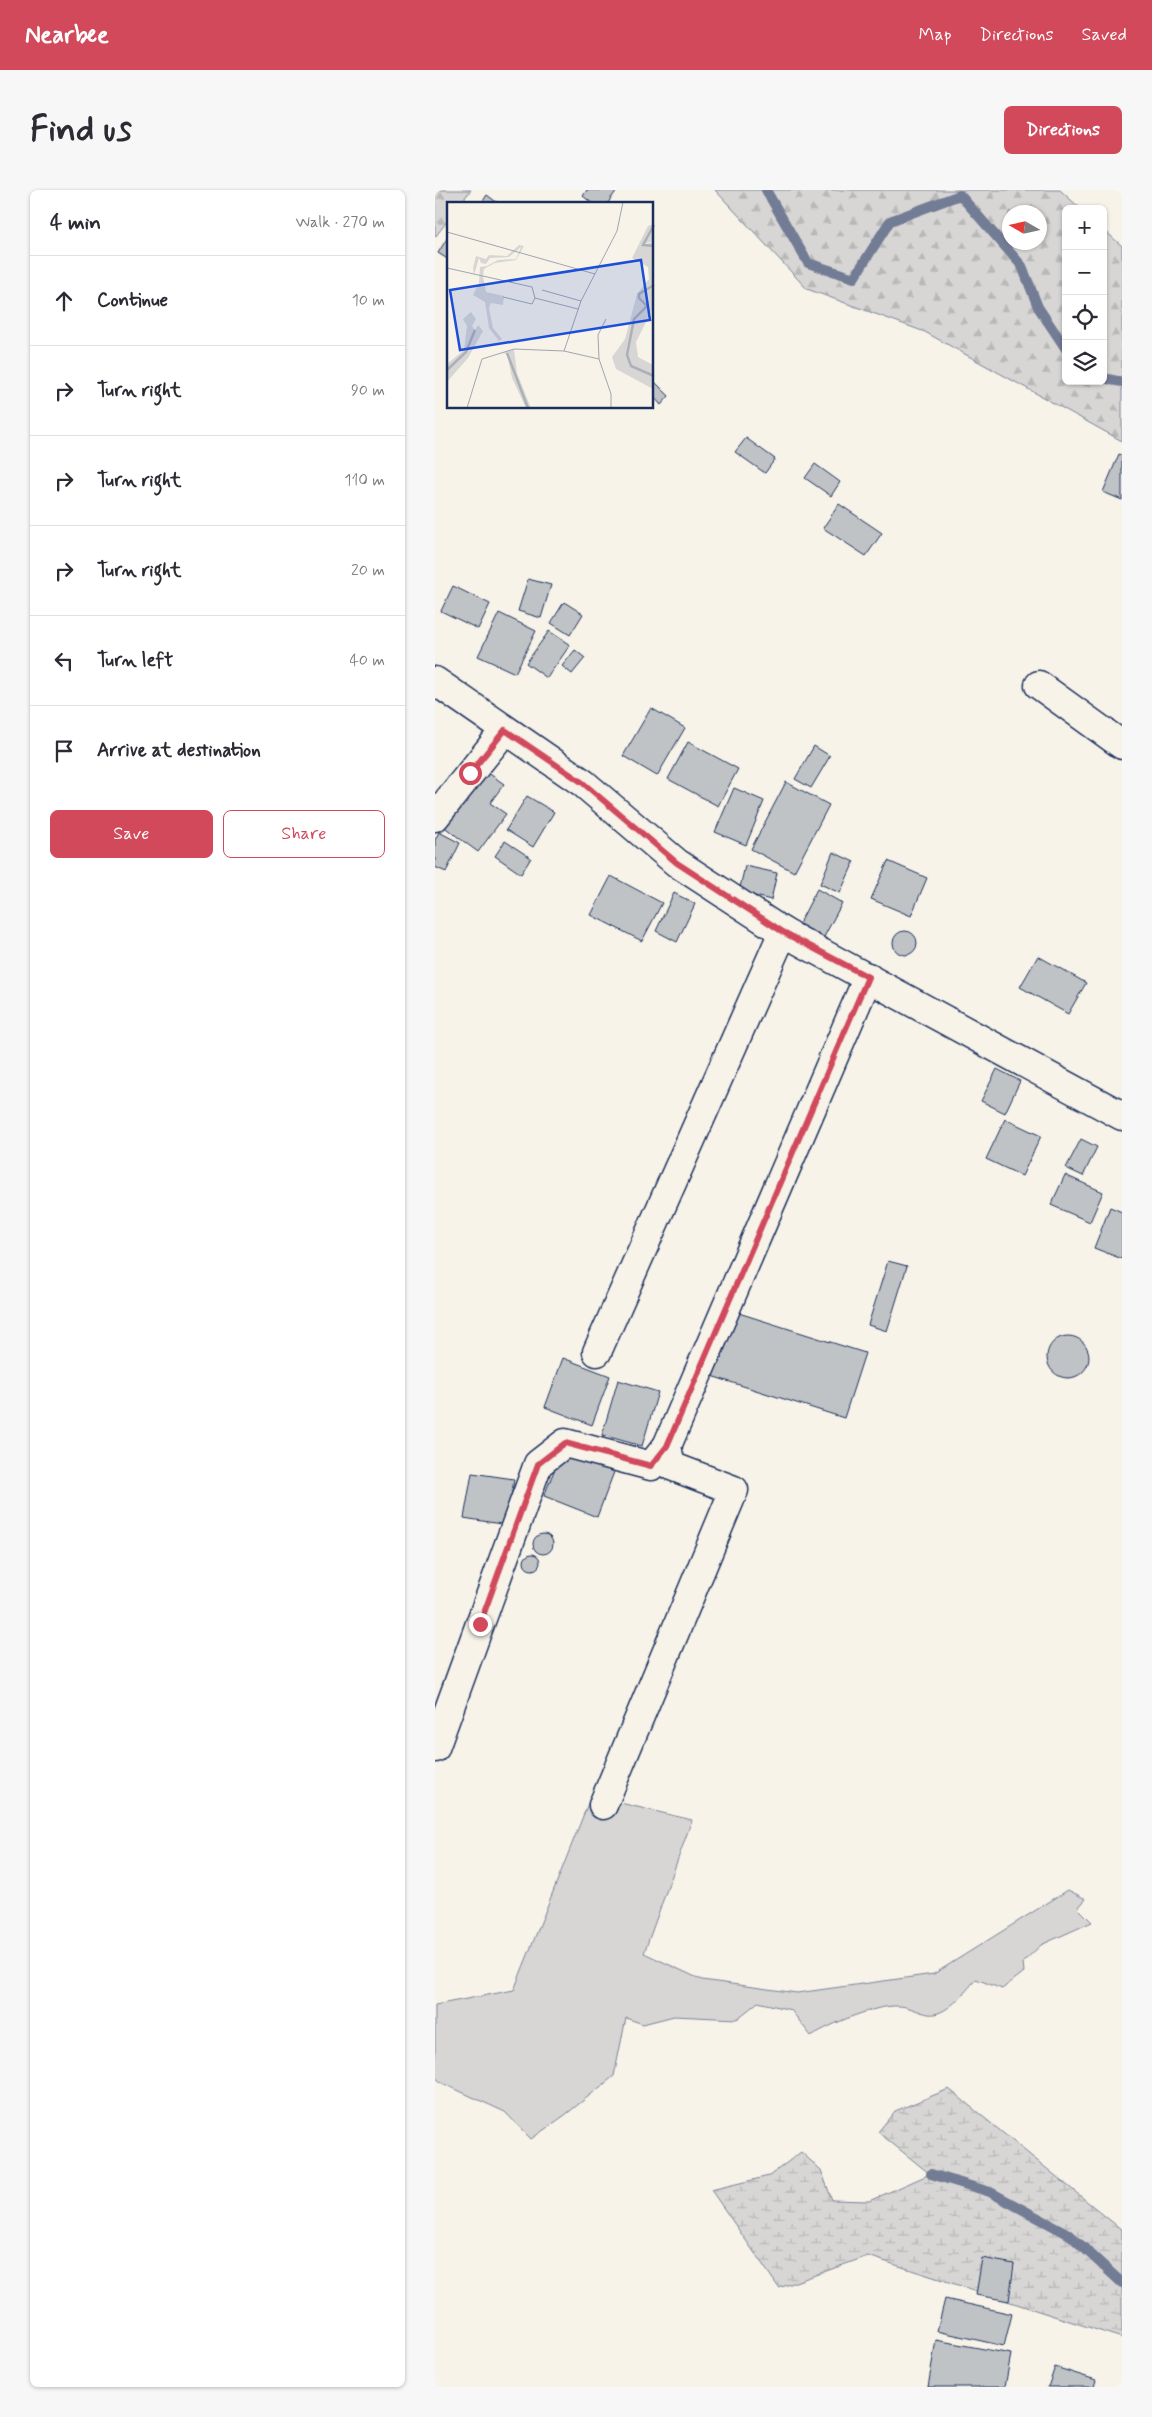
<!DOCTYPE html>
<html lang="en">
<head>
<meta charset="utf-8">
<style>
  :root { --surface:#fff; --page:#f7f7f7; --text:#2b2b33; --muted:#7c7c81; --line:#e1e1e2; --accent:#d1495b }
  body { margin:0; font-family:Mynerve,sans-serif; background:var(--page); color:var(--text) }
  .controls { position:absolute; right:15px; top:15px; display:grid; overflow:hidden; border-radius:8px; box-shadow:0 1px 4px #0004 }
  .controls button { width:45px; height:45px; display:grid; place-items:center; padding:0; border:0; border-bottom:1px solid var(--line); background:var(--surface); color:var(--text); font:25px sans-serif }
  .compass { position:absolute; left:567px; top:15px; width:45px; height:45px; border-radius:50%; background:var(--surface); box-shadow:0 1px 4px #0004; rotate:279deg }
  .stop { position:absolute; width:15px; height:15px; margin:-11px; border:4px solid #d1495b; border-radius:50%; background:#fff }
  .stop.end { background:#d1495b; border-color:#fff; box-shadow:0 1px 5px #0008 }
  .list { margin:0; padding:0; list-style:none }
  h2 { display:flex; justify-content:space-between; align-items:center; height:65px; margin:0; padding:0 20px; font-size:21px }
  h2 small { font-size:16px; font-weight:400; color:var(--muted) }
  .list li { display:grid; grid-template-columns:32px 1fr auto; gap:15px; align-items:center; box-sizing:border-box; height:90px; padding:0 20px; border-top:1px solid var(--line) }
  .list b { display:block; font-size:19px; white-space:nowrap }
  .list em { font-size:16px; font-style:normal; color:var(--muted) }
  .actions { display:flex; gap:10px; padding:15px 20px }
  .actions a { flex:1; padding:11px 0; border:1px solid var(--accent); border-radius:8px; text-align:center; font-size:18px; color:var(--accent) }
  .actions .main { background:var(--accent); color:#fff }
  .icon { flex:none; width:28px; height:28px; fill:none; stroke:currentColor; stroke-width:2; stroke-linecap:round; stroke-linejoin:round }
  .map { position:relative; flex:none; width:687px; height:2197px; overflow:hidden; border-radius:8px }
  header { display:flex; align-items:center; gap:30px; box-sizing:border-box; height:70px; padding:0 25px; background:var(--accent); color:#fff }
  header strong { font-size:24px }
  nav { display:flex; gap:28px; margin-inline-start:auto; font-size:18px }
  .intro { display:flex; align-items:center; justify-content:space-between; box-sizing:border-box; height:120px; padding:0 30px }
  h1 { margin:0; font-size:35px }
  .button { padding:12px 22px; border-radius:8px; background:var(--accent); color:#fff; font-size:18px; font-weight:700 }
  main { display:flex; gap:30px; padding:0 30px }
  aside { flex:1; background:var(--surface); border-radius:8px; box-shadow:0 1px 4px #0004 }
  .map>svg:first-child { display:block }
  .green { fill:#d7d6d4; stroke:#798299 }
  .forest { fill:url(#forest-firs); stroke:#798299; fill-rule:evenodd }
  .wetland { fill:url(#wetland-marsh); stroke:#798299 }
  .lines { fill:none; stroke-linecap:round; stroke-linejoin:round }
  .stream { stroke:#727c95; stroke-width:10 }
  .building { fill:#c0c3c5; stroke:#1b2f5e }
  .minor-casing { stroke:#1b2f5e; stroke-width:31 }
  .minor { stroke:#f7f3e8; stroke-width:28 }
  .route { stroke:#d1495b; stroke-width:6 }
  .inset-river { fill:none; stroke:#acb0b9; stroke-width:2.5 }
  .inset-road { fill:none; stroke:#9fa5b1; stroke-width:1 }
  .view { fill:#1d4ed8; fill-opacity:0.15; stroke:#1d4ed8; stroke-width:2.5 }
  .inset-edge { fill:none; stroke:#1b2f5e; stroke-width:2.5 }
</style>
</head>
<body>
<header>
<strong>Nearbee</strong>
<nav><a>Map</a><a>Directions</a><a>Saved</a></nav>
</header>
<div class="intro"><h1>Find us</h1><a class="button">Directions</a></div>
<main>
<aside>
<h2>4 min<small>Walk · 270 m</small></h2>
<ul class="list">
<li><svg class="icon" aria-label="ahead" viewBox="0 0 24 24"><path d="M12 20V5M6 11l6-6 6 6"/></svg><div><b>Continue</b></div><em>10 m</em></li>
<li><svg class="icon" aria-label="right" viewBox="0 0 24 24"><path d="M7 20v-9h11M14 6l5 5-5 5"/></svg><div><b>Turn right</b></div><em>90 m</em></li>
<li><svg class="icon" aria-label="right" viewBox="0 0 24 24"><path d="M7 20v-9h11M14 6l5 5-5 5"/></svg><div><b>Turn right</b></div><em>110 m</em></li>
<li><svg class="icon" aria-label="right" viewBox="0 0 24 24"><path d="M7 20v-9h11M14 6l5 5-5 5"/></svg><div><b>Turn right</b></div><em>20 m</em></li>
<li><svg class="icon" aria-label="left" viewBox="0 0 24 24"><path d="M17 20v-9H6M10 6l-5 5 5 5"/></svg><div><b>Turn left</b></div><em>40 m</em></li>
<li><svg class="icon" aria-label="arrive" viewBox="0 0 24 24"><path d="M6 21V4h12l-3 4 3 4H6"/></svg><div><b>Arrive at destination</b></div></li>
</ul>
<div class="actions"><a class="main">Save</a><a>Share</a></div>
</aside>
<div class="map">
<svg width="687" height="2197" viewBox="0 0 687 2197">
  <defs>
    <pattern id="forest-firs" width="22" height="20" patternUnits="userSpaceOnUse" patternTransform="scale(1.25)"><rect width="22" height="20" fill="#d7d6d4"/><path d="M5 1l3.5 6h-7zM16 11l3.5 6h-7z" fill="#b8b8b8"/></pattern>
    <pattern id="wetland-marsh" width="20" height="14" patternUnits="userSpaceOnUse" patternTransform="scale(1.25)"><rect width="20" height="14" fill="#d7d6d4"/><path d="M1 5h8M5 5V1M11 12h8M15 12V8" fill="none" stroke="#b8b8b8"/></pattern>
  </defs>
  <rect width="100%" height="100%" fill="#f7f3e8"/>
  <filter id="ink" filterUnits="userSpaceOnUse"><feTurbulence type="fractalNoise" baseFrequency=".02" numOctaves="2"/><feDisplacementMap in="SourceGraphic" scale="10" xChannelSelector="R" yChannelSelector="G"/><feConvolveMatrix kernelMatrix="1 2 1 2 8 2 1 2 1" color-interpolation-filters="sRGB"/></filter>
  <g filter="url(#ink)">
    <path class="green" d="M 156,1606 L 257,1630 L 209,1763 L 267,1790 L 362,1803 L 499,1784 L 633,1700 L 651,1709 L 643,1718 L 657,1732 L 606,1755 L 588,1772 L 589,1782 L 567,1799 L 541,1789 C 530,1802 511,1827 493,1824 C 483,1822 473,1816 463,1816 C 439,1815 396,1834 376,1846 L 356,1820 L 323,1812 L 302,1829 L 239,1826 L 208,1834 L 191,1828 L 179,1886 L 130,1925 L 96,1949 L 70,1922 L 7,1893 L 0,1887 L 0,1815 L 79,1800 Z"/>
    <g class="forest">
      <path d="M 0,0 L 36,0 L 25,14 L 14,14 L 14,29 L 0,47 Z"/>
      <path d="M 280,0 L 625,0 L 646,19 L 631,19 L 631,191 L 668,191 L 668,39 L 687,56 L 687,251 L 490,142 L 372,99 ZM 574,22 L 604,22 L 604,52 L 574,52 Z"/>
    </g>
    <path class="wetland" d="M 514,1899 L 687,2040 L 687,2148 L 433,2066 L 344,2098 L 276,2000 L 334,1986 L 366,1962 L 386,1980 L 397,2010 L 434,2011 L 495,1984 L 443,1942 L 460,1921 Z"/>
    <g class="lines">
      <g class="stream">
        <path d="M 331,0 L 373,73 L 419,88 L 455,31 L 525,5 L 587,76 L 603,117 L 631,159"/>
        <path d="M 668,188 L 687,192"/>
        <path d="M 496,1984 L 555,2002 L 635,2045 L 687,2093"/>
      </g>
    </g>
    <g class="building">
      <path d="M 152,0 L 182,0 L 172,14 L 158,14 L 148,6 Z"/>
      <path d="M 52,5 L 64,14 L 46,14 Z"/>
      <path d="M 13,47 L 14,47 L 14,70 L 3,63 Z"/>
      <path d="M 218,190 L 234,206 L 226,215 L 218,206 Z"/>
      <path d="M 311,248 L 340,269 L 330,283 L 300,262 Z"/>
      <path d="M 684,264 L 687,266 L 687,310 L 668,302 Z"/>
      <path d="M 380,274 L 405,292 L 396,306 L 370,288 Z"/>
      <path d="M 404,314 L 447,343 L 431,366 L 388,338 Z"/>
      <path d="M 93,389 L 116,395 L 106,428 L 83,421 Z"/>
      <path d="M 18,396 L 55,414 L 43,439 L 6,421 Z"/>
      <path d="M 129,412 L 148,424 L 135,445 L 116,433 Z"/>
      <path d="M 64,423 L 101,441 L 80,483 L 43,466 Z"/>
      <path d="M 114,441 L 135,455 L 112,488 L 91,473 Z"/>
      <path d="M 140,460 L 150,468 L 137,484 L 127,476 Z"/>
      <path d="M 216,518 L 250,538 L 222,586 L 188,566 Z"/>
      <path d="M 253,552 L 303,579 L 283,616 L 233,589 Z"/>
      <path d="M 379,556 L 395,566 L 376,598 L 360,589 Z"/>
      <path d="M 49,580 L 69,594 L 55,613 L 71,624 L 43,662 L 8,636 Z"/>
      <path d="M 351,592 L 394,615 L 359,682 L 316,659 Z"/>
      <path d="M 299,598 L 329,611 L 311,655 L 280,642 Z"/>
      <path d="M 92,606 L 119,622 L 98,657 L 71,640 Z"/>
      <path d="M 4,642 L 25,653 L 11,682 L 0,677 L 0,650 Z"/>
      <path d="M 70,651 L 96,668 L 86,684 L 60,666 Z"/>
      <path d="M 398,662 L 419,672 L 405,703 L 385,694 Z"/>
      <path d="M 453,671 L 492,688 L 476,726 L 436,709 Z"/>
      <path d="M 310,676 L 342,683 L 336,710 L 304,702 Z"/>
      <path d="M 176,686 L 227,713 L 207,751 L 156,725 Z"/>
      <path d="M 382,699 L 407,713 L 389,747 L 364,734 Z"/>
      <path d="M 239,703 L 260,714 L 242,752 L 221,741 Z"/>
      <circle cx="470" cy="753" r="12"/>
      <path d="M 603,766 L 651,793 L 633,824 L 585,797 Z"/>
      <path d="M 562,879 L 585,891 L 570,923 L 546,911 Z"/>
      <path d="M 570,929 L 606,946 L 587,986 L 551,969 Z"/>
      <path d="M 646,949 L 662,957 L 648,986 L 631,978 Z"/>
      <path d="M 630,985 L 668,1002 L 655,1032 L 616,1015 Z"/>
      <path d="M 675,1017 L 687,1022 L 687,1069 L 659,1058 Z"/>
      <path d="M 453,1071 L 472,1076 L 452,1141 L 433,1135 Z"/>
      <path d="M 291,1119 L 430,1163 L 409,1228 L 270,1184 Z"/>
      <circle cx="633" cy="1167" r="21"/>
      <path d="M 128,1168 L 175,1186 L 157,1235 L 110,1217 Z"/>
      <path d="M 183,1190 L 223,1202 L 207,1256 L 167,1245 Z"/>
      <path d="M 130,1253 L 182,1274 L 162,1327 L 109,1306 Z"/>
      <path d="M 37,1283 L 79,1289 L 72,1335 L 29,1328 Z"/>
      <circle cx="108" cy="1354" r="10"/>
      <circle cx="97" cy="1372" r="8"/>
      <path d="M 547,2068 L 579,2074 L 574,2111 L 541,2105 Z"/>
      <path d="M 510,2109 L 577,2124 L 569,2156 L 502,2141 Z"/>
      <path d="M 501,2150 L 576,2164 L 570,2197 L 493,2197 Z"/>
      <path d="M 620,2177 L 661,2190 L 659,2197 L 613,2197 Z"/>
    </g>
    <g class="lines">
      <defs>
        <g id="minor">
          <path d="M 0,491 L 148,593 L 242,673 L 348,742 L 687,926"/>
          <path d="M 604,495 L 687,555"/>
          <path d="M 0,627 L 70,540"/>
          <path d="M 162,1162 L 348,742"/>
          <path d="M 0,1558 L 103,1274 L 130,1253 L 216,1276 L 232,1256"/>
          <path d="M 168,1615 L 299,1300 L 236,1276 L 232,1256 L 433,787"/>
        </g>
      </defs>
      <use href="#minor" class="minor-casing"/>
      <use href="#minor" class="minor"/>
    </g>
  </g>
  <g class="lines" filter="url(#ink)">
    <path class="route" d="M 35,583 L 70,540 L 148,593 L 242,673 L 348,742 L 433,787 L 232,1256 L 216,1276 L 130,1253 L 103,1274 L 45,1434"/>
  </g>
  <g transform="translate(12 12)">
    <rect width="206" height="206" fill="#f7f3e8"/>
    <path d="M 206,22 L 206,39 L 191,44 L 201,24 ZM 72,43 L 77,44 L 69,58 L 48,61 L 37,67 L 36,74 L 39,90 L 57,94 L 56,103 L 44,101 L 42,106 L 46,126 L 55,137 L 52,139 L 42,126 L 38,100 L 26,93 L 32,81 L 33,65 L 40,64 L 51,58 L 69,57 L 74,45 L 62,55 L 43,56 L 39,62 L 34,61 L 32,56 L 27,73 L 26,66 L 29,54 L 39,57 L 42,53 L 60,54 Z" fill="#d7d6d4"/>
    <path d="M 206,40 L 206,106 L 189,140 L 191,155 L 206,163 L 206,187 L 169,167 L 165,155 L 178,137 L 190,92 L 202,77 L 201,65 L 185,56 L 191,44 ZM 67,147 L 70,171 L 84,206 L 79,206 L 65,176 L 60,152 L 55,151 Z" fill="#d7d6d4"/>
    <path d="M 24,110 L 29,117 L 25,124 L 28,128 L 31,123 L 36,129 L 21,156 L 0,180 L 0,162 L 17,148 L 20,124 L 16,117 Z" fill="#d7d6d4"/>
    <path class="inset-river" d="M 207,23 L 196,43 L 207,44M 207,83 L 192,92 L 192,96 L 200,104 L 187,117 L 180,153 L 184,164 L 207,174M 60,151 L 81,206M 0,168 L 19,150 L 28,128"/>
    <path class="inset-road" d="M 0,30 L 148,72M 0,66 L 85,85 L 88,96M 95,88 L 134,99M 56,95 L 85,102 L 88,96 L 131,107M 152,157 L 151,133 L 159,117M 20,206 L 35,157 L 67,147 L 117,149M 164,206 L 164,192 L 152,157 L 117,149 L 134,99 L 170,29 L 176,0"/>
    <path class="view" d="M 194,58 L 203,118 L 13,148 L 3,88 Z"/>
    <rect width="206" height="206" class="inset-edge"/>
  </g>
</svg>
<div class="controls">
<button>+</button>
<button>−</button>
<button><svg class="icon" aria-label="locate" viewBox="0 0 24 24"><circle cx="12" cy="12" r="6"/><path d="M12 2v4M12 18v4M2 12h4M18 12h4"/></svg></button>
<button><svg class="icon" aria-label="layers" viewBox="0 0 24 24"><path d="M12 4l9 5-9 5-9-5zM3 14l9 5 9-5"/></svg></button>
</div>
<svg class="compass" viewBox="-18 -18 36 36"><path d="M0-13l5 13h-10z" fill="#e53935"/><path d="M0 13l5-13h-10z" fill="#7c7c81"/></svg>
<div class="stop" style="left:35px;top:583px"></div>
<div class="stop end" style="left:45px;top:1434px"></div>
</div>
</main>
</body>
</html>
